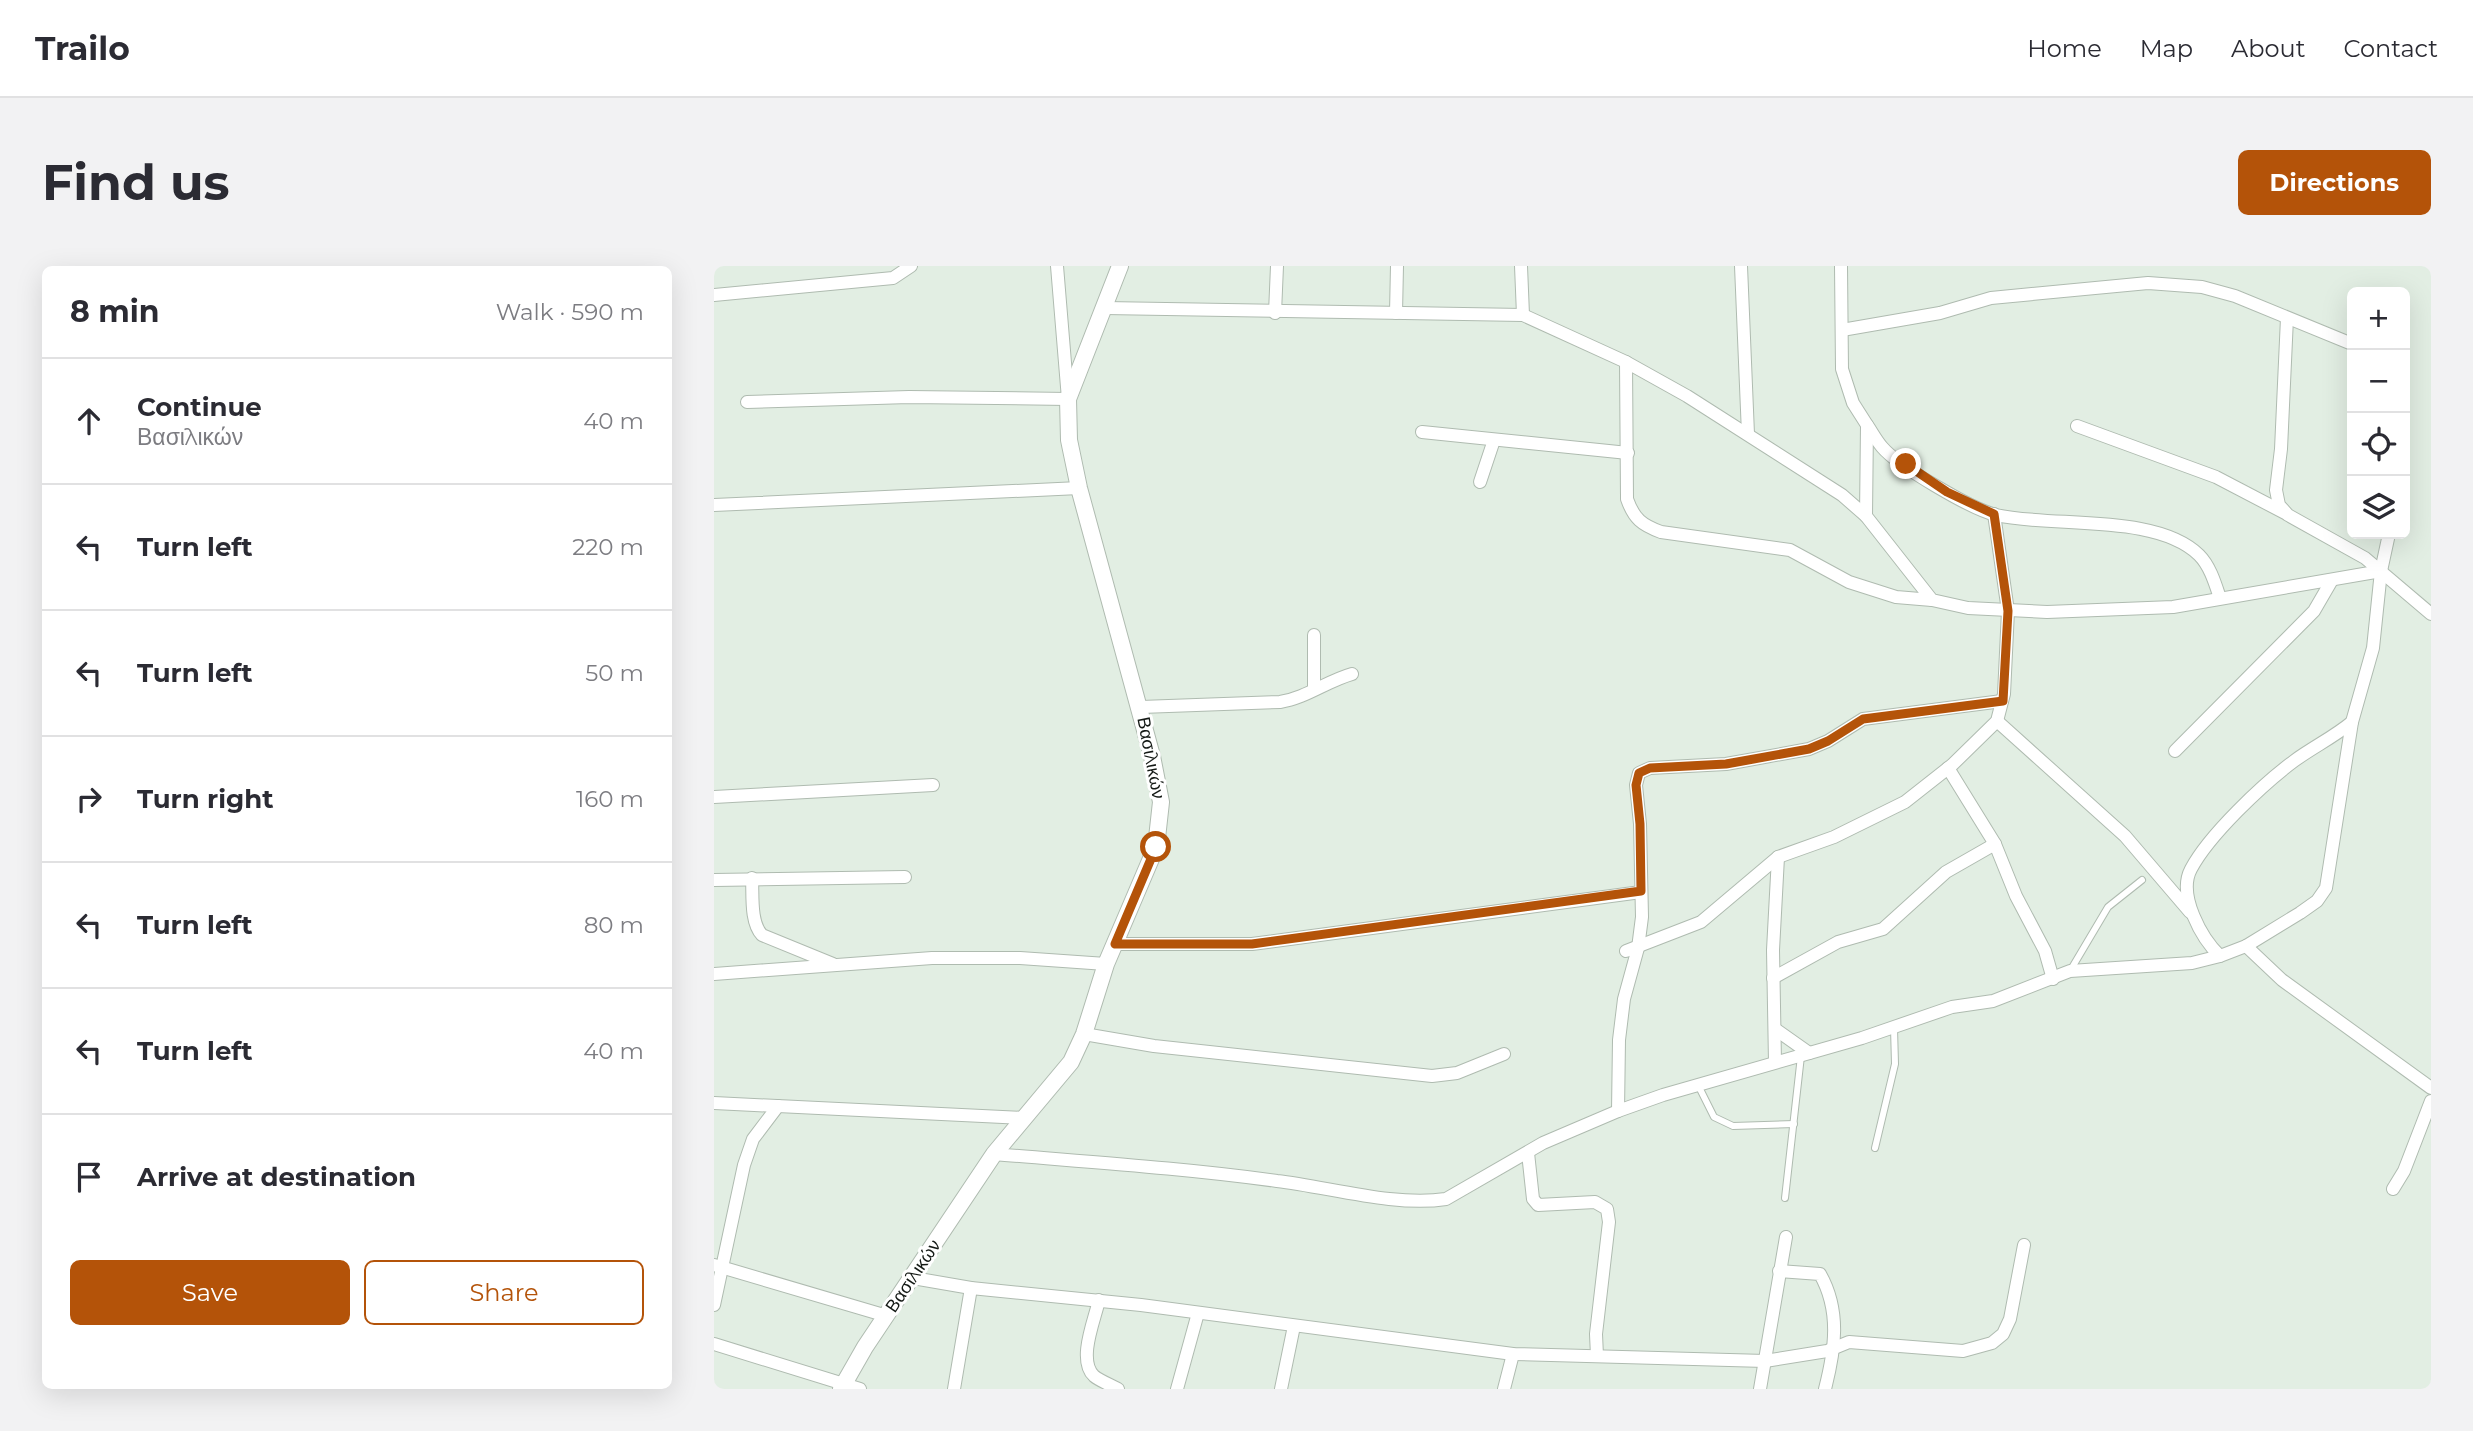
<!DOCTYPE html>
<html lang="en">
<head>
<meta charset="utf-8">
<style>
  :root { --surface:#fff; --page:#f2f2f3; --text:#2b2b33; --muted:#7c7c81; --line:#e1e1e2; --accent:#b45309 }
  body { margin:0; font-family:Montserrat,sans-serif; background:var(--page); color:var(--text) }
  .controls { position:absolute; right:21px; top:21px; display:grid; overflow:hidden; border-radius:10px; box-shadow:0 7px 28px #0002 }
  .controls button { width:63px; height:63px; display:grid; place-items:center; padding:0; border:0; border-bottom:2px solid var(--line); background:var(--surface); color:var(--text); font:35px sans-serif }
  .stop { position:absolute; width:21px; height:21px; margin:-16px; border:5px solid #b45309; border-radius:50%; background:#fff }
  .stop.end { background:#b45309; border-color:#fff; box-shadow:0 2px 7px #0008 }
  .list { margin:0; padding:0; list-style:none }
  h2 { display:flex; justify-content:space-between; align-items:center; height:91px; margin:0; padding:0 28px; font-size:30px }
  h2 small { font-size:23px; font-weight:400; color:var(--muted) }
  .list li { display:grid; grid-template-columns:46px 1fr auto; gap:21px; align-items:center; box-sizing:border-box; height:126px; padding:0 28px; border-top:2px solid var(--line) }
  .list b { display:block; font-size:26px; white-space:nowrap }
  .list p { margin:0; font-size:23px; white-space:nowrap; color:var(--muted) }
  .list em { font-size:23px; font-style:normal; color:var(--muted) }
  .actions { display:flex; gap:14px; padding:21px 28px }
  .actions a { flex:1; padding:16px 0; border:2px solid var(--accent); border-radius:10px; text-align:center; font-size:24px; color:var(--accent) }
  .actions .main { background:var(--accent); color:#fff }
  .icon { flex:none; width:38px; height:38px; fill:none; stroke:currentColor; stroke-width:2; stroke-linecap:round; stroke-linejoin:round }
  .map { position:relative; flex:none; width:1717px; height:1123px; overflow:hidden; border-radius:10px }
  header { display:flex; align-items:center; gap:42px; box-sizing:border-box; height:98px; padding:0 35px; background:var(--surface); border-bottom:2px solid var(--line) }
  header strong { font-size:33px }
  nav { display:flex; gap:38px; margin-inline-start:auto; font-size:24px }
  .intro { display:flex; align-items:center; justify-content:space-between; box-sizing:border-box; height:168px; padding:0 42px }
  h1 { margin:0; font-size:49px }
  .button { padding:18px 32px; border-radius:10px; background:var(--accent); color:#fff; font-size:24px; font-weight:700 }
  main { display:flex; gap:42px; padding:0 42px }
  aside { flex:1; background:var(--surface); border-radius:10px; box-shadow:0 7px 28px #0002 }
  .map>svg:first-child { display:block }
  .lines { fill:none; stroke-linecap:round; stroke-linejoin:round }
  .service-casing { stroke:#afbbb0; stroke-width:8 }
  .minor-casing { stroke:#afbbb0; stroke-width:14 }
  .tertiary-casing { stroke:#afbbb0; stroke-width:18 }
  .service { stroke:#fff; stroke-width:6 }
  .minor { stroke:#fff; stroke-width:12 }
  .tertiary { stroke:#fff; stroke-width:16 }
  .route { stroke:#b45309; stroke-width:9 }
  .labels { text-anchor:middle; dominant-baseline:central; stroke-width:6; stroke-linejoin:round; paint-order:stroke }
  .street-label { font-size:18px; fill:#141915; stroke:#fff }
</style>
</head>
<body>
<header>
<strong>Trailo</strong>
<nav><a>Home</a><a>Map</a><a>About</a><a>Contact</a></nav>
</header>
<div class="intro"><h1>Find us</h1><a class="button">Directions</a></div>
<main>
<aside>
<h2>8 min<small>Walk · 590 m</small></h2>
<ul class="list">
<li><svg class="icon" aria-label="ahead" viewBox="0 0 24 24"><path d="M12 20V5M6 11l6-6 6 6"/></svg><div><b>Continue</b><p>Βασιλικών</p></div><em>40 m</em></li>
<li><svg class="icon" aria-label="left" viewBox="0 0 24 24"><path d="M17 20v-9H6M10 6l-5 5 5 5"/></svg><div><b>Turn left</b></div><em>220 m</em></li>
<li><svg class="icon" aria-label="left" viewBox="0 0 24 24"><path d="M17 20v-9H6M10 6l-5 5 5 5"/></svg><div><b>Turn left</b></div><em>50 m</em></li>
<li><svg class="icon" aria-label="right" viewBox="0 0 24 24"><path d="M7 20v-9h11M14 6l5 5-5 5"/></svg><div><b>Turn right</b></div><em>160 m</em></li>
<li><svg class="icon" aria-label="left" viewBox="0 0 24 24"><path d="M17 20v-9H6M10 6l-5 5 5 5"/></svg><div><b>Turn left</b></div><em>80 m</em></li>
<li><svg class="icon" aria-label="left" viewBox="0 0 24 24"><path d="M17 20v-9H6M10 6l-5 5 5 5"/></svg><div><b>Turn left</b></div><em>40 m</em></li>
<li><svg class="icon" aria-label="arrive" viewBox="0 0 24 24"><path d="M6 21V4h12l-3 4 3 4H6"/></svg><div><b>Arrive at destination</b></div></li>
</ul>
<div class="actions"><a class="main">Save</a><a>Share</a></div>
</aside>
<div class="map">
<svg width="1717" height="1123" viewBox="0 0 1717 1123">
  <rect width="100%" height="100%" fill="#e2eee3"/>
  <g class="lines">
    <defs>
      <g id="service">
        <path d="M 1356,705 L 1394,641 L 1428,614"/>
        <path d="M 985,821 L 1000,851 L 1019,860 L 1080,858"/>
        <path d="M 1161,882 L 1181,798 L 1180,762"/>
        <path d="M 1071,932 L 1087,790"/>
      </g>
      <g id="minor">
        <path d="M 807,0 L 809,49"/>
        <path d="M 1027,0 L 1034,168"/>
        <path d="M 1127,0 L 1128,103 L 1139,137 L 1153,159 L 1152,250"/>
        <path d="M 0,29 L 179,12 L 197,0"/>
        <path d="M 391,42 L 809,49 L 912,96 L 973,130 L 1128,229 L 1152,250 L 1218,334 L 1254,342 L 1333,346 L 1459,341 L 1667,305"/>
        <path d="M 561,47 L 563,0"/>
        <path d="M 682,47 L 683,0"/>
        <path d="M 1573,52 L 1567,183 L 1562,224 L 1565,239 L 1574,249 L 1651,292 L 1717,348"/>
        <path d="M 1128,64 L 1226,47 L 1277,32 L 1434,17 L 1488,21 L 1521,30 L 1638,78"/>
        <path d="M 912,96 L 913,233 C 920,253 928,259 947,266 L 1076,284 L 1135,316 L 1182,331 L 1218,334"/>
        <path d="M 33,136 L 195,131 L 354,133 L 343,0"/>
        <path d="M 1153,159 C 1158,166 1162,174 1168,181 C 1184,200 1257,243 1282,249 C 1339,262 1442,247 1485,289 C 1496,300 1501,317 1506,332"/>
        <path d="M 1363,160 L 1502,211 L 1571,247"/>
        <path d="M 708,166 L 914,187"/>
        <path d="M 766,216 L 780,174"/>
        <path d="M 0,239 L 365,222"/>
        <path d="M 600,423 L 600,369"/>
        <path d="M 427,441 L 566,436 C 592,432 613,415 638,408"/>
        <path d="M 1283,455 L 1411,570 L 1476,646"/>
        <path d="M 1461,485 L 1600,345 L 1618,314"/>
        <path d="M 1234,502 L 1281,578 L 1302,630 L 1331,685 L 1339,713"/>
        <path d="M 0,531 L 219,519"/>
        <path d="M 38,612 C 39,629 36,656 48,669 L 119,698"/>
        <path d="M 0,614 L 191,611"/>
        <path d="M 401,678 L 538,678 L 927,626"/>
        <path d="M 1532,680 L 1568,714 L 1717,822"/>
        <path d="M 912,685 L 987,656 L 1064,591 L 1120,571 L 1191,536 L 1238,499 L 1283,455 L 1290,428 L 1294,345 L 1280,248"/>
        <path d="M 1506,690 C 1488,673 1463,629 1477,603 C 1495,569 1549,518 1580,495 C 1599,481 1620,471 1638,456"/>
        <path d="M 0,708 L 218,692 L 306,692 L 392,698"/>
        <path d="M 1059,712 L 1124,676 L 1169,663 L 1232,606 L 1281,578"/>
        <path d="M 1061,763 L 1095,787"/>
        <path d="M 370,768 L 440,780 L 718,810 L 743,807 L 790,788"/>
        <path d="M 1061,796 L 1059,684 L 1064,591"/>
        <path d="M 0,837 L 310,852"/>
        <path d="M 904,845 L 905,774 L 910,733 L 924,682 L 928,651 L 926,558 L 922,519 L 925,507 L 936,502 L 1012,498 L 1095,483 L 1114,475 L 1149,453 L 1288,435"/>
        <path d="M 814,887 L 819,933 L 824,939 L 881,936 L 893,943 L 895,956 L 882,1068 L 883,1090"/>
        <path d="M 280,888 C 374,896 469,902 563,915 C 615,921 681,941 732,933 L 829,877 L 904,845 L 949,829 L 1148,772 L 1238,741 L 1279,735 L 1356,705 L 1478,697 L 1506,690 L 1532,680 L 1586,647 L 1603,635 L 1612,622 L 1638,456 L 1659,382 L 1667,305 L 1675,268"/>
        <path d="M 1679,923 L 1690,905 L 1717,835"/>
        <path d="M 0,999 L 173,1050"/>
        <path d="M 1065,1005 L 1106,1008 C 1127,1045 1121,1084 1111,1123"/>
        <path d="M 199,1012 L 257,1022 L 427,1039 L 799,1088 L 1051,1095 L 1113,1085 L 1135,1076 L 1249,1085 L 1278,1077 L 1289,1068 L 1296,1053 L 1310,979"/>
        <path d="M 385,1034 C 381,1053 363,1094 380,1110 C 386,1115 397,1119 404,1123"/>
        <path d="M 0,1039 L 30,899 L 39,873 L 64,840"/>
        <path d="M 0,1078 L 146,1123"/>
        <path d="M 240,1123 L 257,1022"/>
        <path d="M 463,1123 L 484,1047"/>
        <path d="M 567,1123 L 580,1060"/>
        <path d="M 790,1123 L 799,1088"/>
        <path d="M 1046,1123 L 1072,971"/>
      </g>
      <path id="tertiary" d="M 127,1123 L 151,1081 L 280,888 L 357,796 L 370,768 L 392,698 L 442,581 L 447,536 L 438,490 L 365,222 L 355,174 L 354,133 L 406,0"/>
    </defs>
    <use href="#service" class="service-casing"/>
    <use href="#minor" class="minor-casing"/>
    <use href="#tertiary" class="tertiary-casing"/>
    <use href="#service" class="service"/>
    <use href="#minor" class="minor"/>
    <use href="#tertiary" class="tertiary"/>
  </g>
  <g class="lines">
    <path class="route" d="M 442,581 L 401,678 L 538,678 L 927,625 L 926,558 L 922,519 L 925,507 L 936,502 L 1012,498 L 1095,483 L 1114,475 L 1149,453 L 1289,435 L 1294,345 L 1280,248 L 1233,226 L 1192,198"/>
  </g>
  <g class="labels">
    <g class="street-label">
      <text transform="translate(437 492) rotate(79)">Βασιλικών</text>
      <text transform="translate(199 1010) rotate(-56)">Βασιλικών</text>
    </g>
  </g>
</svg>
<div class="controls">
<button>+</button>
<button>−</button>
<button><svg class="icon" aria-label="locate" viewBox="0 0 24 24"><circle cx="12" cy="12" r="6"/><path d="M12 2v4M12 18v4M2 12h4M18 12h4"/></svg></button>
<button><svg class="icon" aria-label="layers" viewBox="0 0 24 24"><path d="M12 4l9 5-9 5-9-5zM3 14l9 5 9-5"/></svg></button>
</div>
<div class="stop" style="left:442px;top:581px"></div>
<div class="stop end" style="left:1192px;top:198px"></div>
</div>
</main>
</body>
</html>
